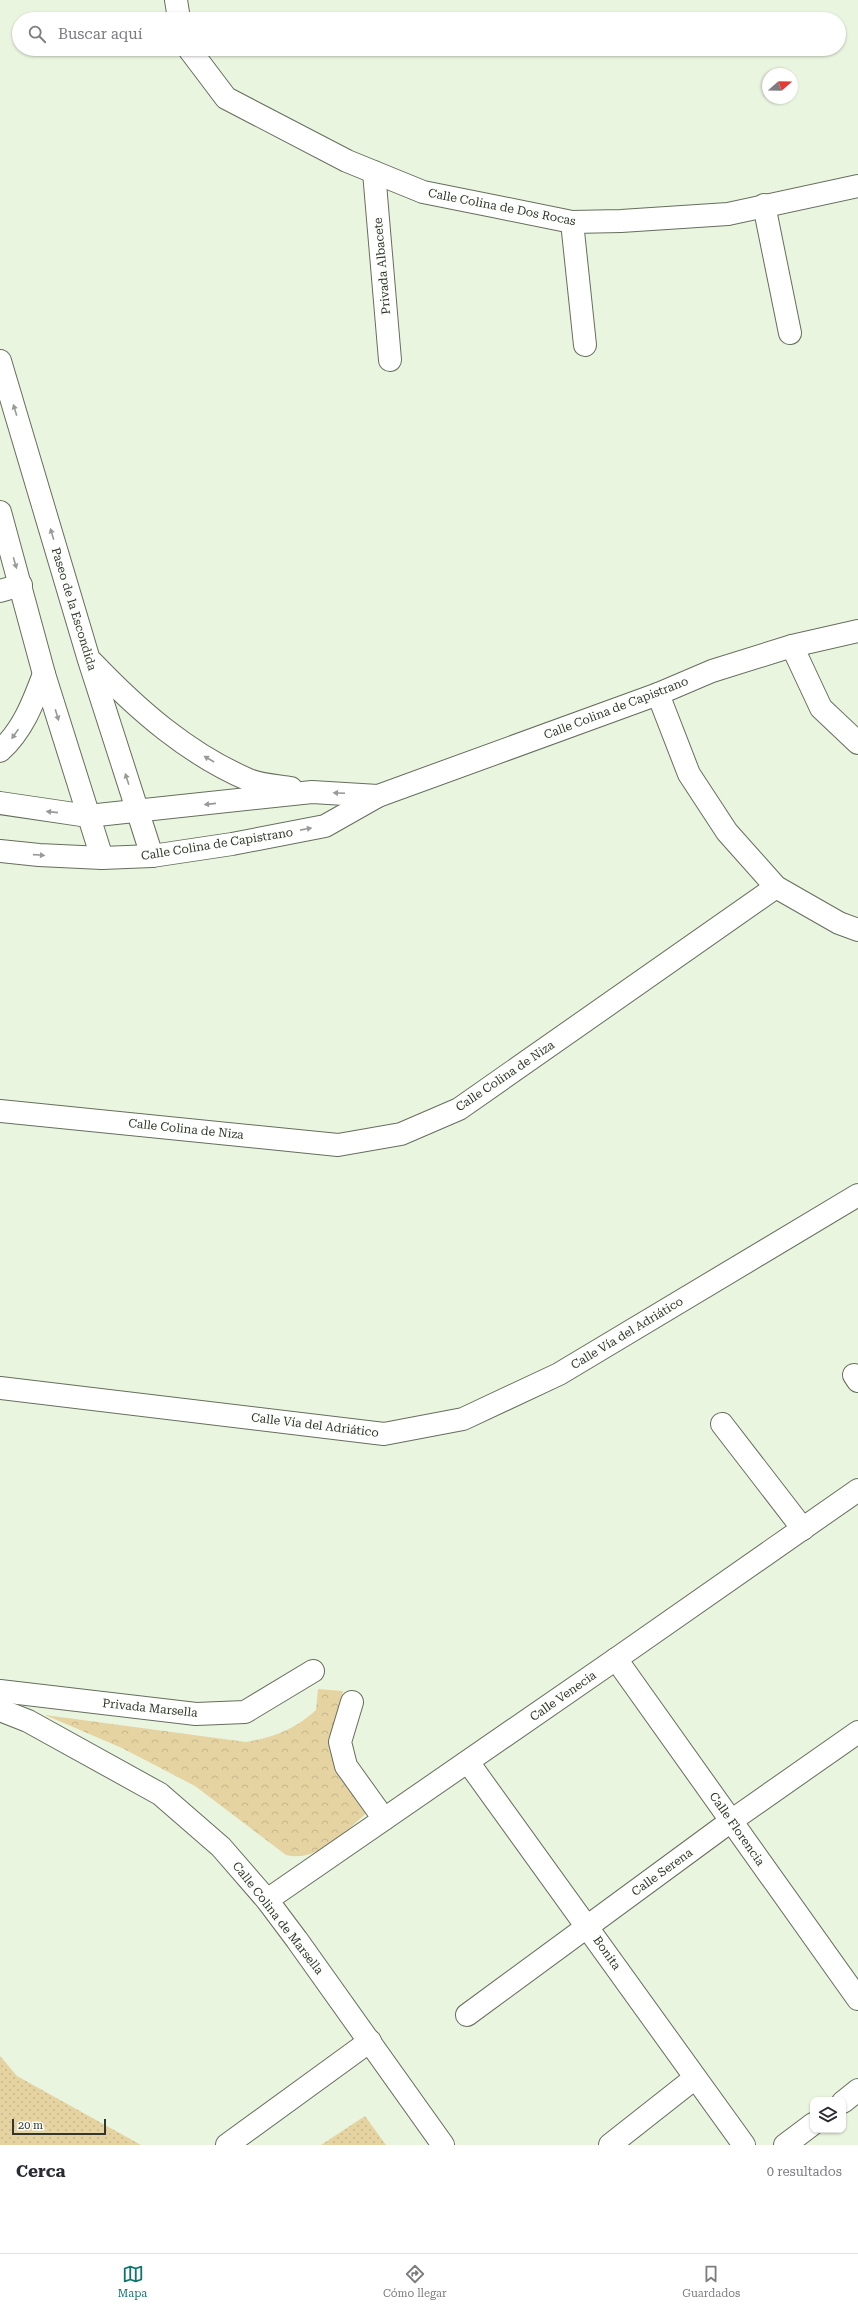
<!DOCTYPE html>
<html lang="es">
<head>
<meta charset="utf-8">
<style>
  :root { --surface:#fff; --page:#f2f2f3; --text:#2b2b33; --muted:#7c7c81; --line:#e1e1e2; --accent:#0f766e }
  body { margin:0; font-family:"Roboto Serif",serif; background:var(--page); color:var(--text) }
  .controls { position:absolute; right:12px; bottom:12px; display:grid; overflow:hidden; border-radius:8px; box-shadow:0 1px 3px #0004 }
  .controls button { width:36px; height:36px; display:grid; place-items:center; padding:0; border:0; border-bottom:1px solid var(--line); background:var(--surface); color:var(--text); font:20px sans-serif }
  .compass { position:absolute; left:762px; top:68px; width:36px; height:36px; border-radius:50%; background:var(--surface); box-shadow:0 1px 3px #0004; rotate:70deg }
  .scale { position:absolute; left:12px; bottom:10px; width:94px; box-sizing:border-box; padding-left:4px; border:2px solid #32362e; border-top:0; font-size:11px; line-height:14px; white-space:nowrap; color:#32362e; -webkit-text-stroke:3px #fdfffb; paint-order:stroke }
  .list { margin:0; padding:0; list-style:none }
  h2 { display:flex; justify-content:space-between; align-items:center; height:52px; margin:0; padding:0 16px; font-size:17px }
  h2 small { font-size:13px; font-weight:400; color:var(--muted) }
  .icon { flex:none; width:22px; height:22px; fill:none; stroke:currentColor; stroke-width:2; stroke-linecap:round; stroke-linejoin:round }
  .map { position:relative; flex:none; width:858px; height:2145px; overflow:hidden }
  .search { position:absolute; background:var(--surface); box-shadow:0 1px 3px #0004; left:12px; right:12px; top:12px; height:44px; display:flex; align-items:center; gap:10px; box-sizing:border-box; padding:0 14px; border-radius:22px; color:var(--muted); font-size:15px }
  .sheet { height:108px; background:var(--surface) }
  nav { display:flex; justify-content:space-around; align-items:center; box-sizing:border-box; height:56px; border-top:1px solid var(--line); background:var(--surface); font-size:11px; color:var(--muted) }
  nav a { display:grid; justify-items:center; gap:2px }
  nav .on { color:var(--accent) }
  .map>svg:first-child { display:block }
  .grass { fill:url(#grass-dots) }
  .park { fill:url(#park-crowns) }
  .lines { fill:none; stroke-linecap:round; stroke-linejoin:round }
  .minor-casing { stroke:#656e5c; stroke-width:24 }
  .major-casing { stroke:#656e5c; stroke-width:24 }
  .minor { stroke:#fff; stroke-width:22 }
  .major { stroke:#fff; stroke-width:22 }
  .oneway { fill:#989a96 }
  .labels { text-anchor:middle; dominant-baseline:central; stroke-width:3; stroke-linejoin:round; paint-order:stroke }
  .street-label { font-size:12px; fill:#32362e; stroke:#fdfffb }
</style>
</head>
<body>
<div class="map">
<svg width="858" height="2145" viewBox="0 0 858 2145">
  <defs>
    <pattern id="grass-dots" width="8" height="8" patternUnits="userSpaceOnUse"><rect width="8" height="8" fill="#e6d3a2"/><path d="M2 2h.1M6 6h.1" fill="none" stroke="#c6b68c" stroke-width="1.8" stroke-linecap="round"/></pattern>
    <pattern id="park-crowns" width="20" height="18" patternUnits="userSpaceOnUse"><rect width="20" height="18" fill="#e6d3a2"/><path d="M2 6a3 3 0 1 1 6 0M12 15a3 3 0 1 1 6 0" fill="none" stroke="#c6b68c"/></pattern>
  </defs>
  <rect width="100%" height="100%" fill="#eaf5e0"/>
  <g class="grass">
    <path d="M 0,2056 L 17,2076 L 141,2145 L 0,2145 Z"/>
    <path d="M 365,2116 L 386,2145 L 321,2145 Z"/>
  </g>
  <path class="park" d="M 318,1689 L 343,1691 L 336,1737 L 370,1810 C 346,1830 319,1863 286,1855 L 195,1786 L 122,1748 L 45,1715 L 246,1742 C 274,1737 294,1730 316,1710 Z"/>
  <g class="lines">
    <defs>
      <g id="minor">
        <path d="M 176,0 L 179,19"/>
        <path d="M 189,49 L 226,98 L 347,161 L 423,192 L 498,207 L 572,222 L 621,221 L 728,214 L 858,186"/>
        <path d="M 374,172 L 390,360"/>
        <path d="M 764,205 L 790,333"/>
        <path d="M 572,222 L 585,345"/>
        <path d="M 0,591 L 21,585"/>
        <path d="M 792,646 L 821,708 L 858,743"/>
        <path d="M 658,694 L 689,774 L 727,832 L 776,887 L 839,923 L 858,930"/>
        <path d="M 0,1111 L 338,1145 L 401,1134 L 459,1109 L 776,887"/>
        <path d="M 854,1375 L 858,1381"/>
        <path d="M 0,1388 L 384,1434 L 463,1419 L 559,1374 L 858,1195"/>
        <path d="M 722,1424 L 803,1529"/>
        <path d="M 616,1659 L 858,1999"/>
        <path d="M 0,1691 L 196,1714 L 245,1712 L 313,1671"/>
        <path d="M 352,1702 L 340,1742 L 346,1766 L 384,1819"/>
        <path d="M 0,1710 L 28,1721 L 160,1794 L 221,1847 L 267,1900 L 297,1940 L 443,2145"/>
        <path d="M 468,1762 L 744,2145"/>
        <path d="M 267,1900 L 616,1659 L 858,1490"/>
        <path d="M 467,2015 L 731,1821 L 858,1732"/>
        <path d="M 843,2102 L 858,2090"/>
        <path d="M 227,2145 L 370,2041"/>
        <path d="M 610,2145 L 695,2078"/>
        <path d="M 785,2145 L 813,2124"/>
      </g>
      <g id="major">
        <path d="M 0,361 L 89,660 L 152,856"/>
        <path d="M 0,512 L 44,674 L 102,858"/>
        <path d="M 93,663 C 138,710 188,754 249,780 C 261,785 278,786 291,788"/>
        <path d="M 0,751 C 23,730 33,703 44,674"/>
        <path d="M 0,803 L 88,816 L 312,792 L 378,796"/>
        <path d="M 0,851 L 39,855 L 102,858 L 152,856 L 232,844 L 325,826 L 378,796 L 658,694 L 712,671 L 792,646 L 858,631"/>
      </g>
    </defs>
    <use href="#minor" class="minor-casing"/>
    <use href="#major" class="major-casing"/>
    <use href="#minor" class="minor"/>
    <use href="#major" class="major"/>
  </g>
  <defs><path id="oneway-solid" d="M-6-.8H1V-3.2L6.5 0L1 3.2V.8H-6Z"/></defs>
  <g class="oneway">
    <use href="#oneway-solid" transform="translate(15 410) rotate(-107)"/>
    <use href="#oneway-solid" transform="translate(52 534) rotate(-107)"/>
    <use href="#oneway-solid" transform="translate(15 563) rotate(74)"/>
    <use href="#oneway-solid" transform="translate(57 715) rotate(73)"/>
    <use href="#oneway-solid" transform="translate(15 734) rotate(125)"/>
    <use href="#oneway-solid" transform="translate(209 759) rotate(-150)"/>
    <use href="#oneway-solid" transform="translate(127 779) rotate(-108)"/>
    <use href="#oneway-solid" transform="translate(339 793) rotate(-177)"/>
    <use href="#oneway-solid" transform="translate(210 804) rotate(174)"/>
    <use href="#oneway-solid" transform="translate(52 812) rotate(-174)"/>
    <use href="#oneway-solid" transform="translate(306 829) rotate(-11)"/>
    <use href="#oneway-solid" transform="translate(39 855) rotate(4)"/>
  </g>
  <g class="labels">
    <g class="street-label">
      <text transform="translate(502 207) rotate(11)">Calle Colina de Dos Rocas</text>
      <text transform="translate(382 266) rotate(-95)">Privada Albacete</text>
      <text transform="translate(74 609) rotate(73)">Paseo de la Escondida</text>
      <text transform="translate(616 708) rotate(-21)">Calle Colina de Capistrano</text>
      <text transform="translate(217 844) rotate(-9)">Calle Colina de Capistrano</text>
      <text transform="translate(505 1076) rotate(-34)">Calle Colina de Niza</text>
      <text transform="translate(186 1129) rotate(6)">Calle Colina de Niza</text>
      <text transform="translate(627 1333) rotate(-31)">Calle Vía del Adriático</text>
      <text transform="translate(315 1425) rotate(7)">Calle Vía del Adriático</text>
      <text transform="translate(563 1696) rotate(-35)">Calle Venecia</text>
      <text transform="translate(150 1708) rotate(6)">Privada Marsella</text>
      <text transform="translate(737 1829) rotate(55)">Calle Florencia</text>
      <text transform="translate(662 1872) rotate(-36)">Calle Serena</text>
      <text transform="translate(278 1918) rotate(52)">Calle Colina de Marsella</text>
      <text transform="translate(607 1953) rotate(55)">Bonita</text>
    </g>
  </g>
</svg>
<div class="controls">
<button><svg class="icon" aria-label="layers" viewBox="0 0 24 24"><path d="M12 4l9 5-9 5-9-5zM3 14l9 5 9-5"/></svg></button>
</div>
<svg class="compass" viewBox="-18 -18 36 36"><path d="M0-13l5 13h-10z" fill="#e53935"/><path d="M0 13l5-13h-10z" fill="#7c7c81"/></svg>
<div class="scale">20 m</div>
<div class="search"><svg class="icon" aria-label="search" viewBox="0 0 24 24"><circle cx="10" cy="10" r="6"/><path d="M15 15l6 6"/></svg>Buscar aquí</div>
</div>
<section class="sheet">
<h2>Cerca<small>0 resultados</small></h2>
<ul class="list">
</ul>
</section>
<nav>
<a class="on"><svg class="icon" aria-label="map" viewBox="0 0 24 24"><path d="M3 6l6-2 6 2 6-2v14l-6 2-6-2-6 2zM9 4v14M15 6v14"/></svg>Mapa</a>
<a><svg class="icon" aria-label="directions" viewBox="0 0 24 24"><path d="M12 3l9 9-9 9-9-9zM9 14v-3h6M13 9l2 2-2 2"/></svg>Cómo llegar</a>
<a><svg class="icon" aria-label="saved" viewBox="0 0 24 24"><path d="M7 4h10v16l-5-4-5 4z"/></svg>Guardados</a>
</nav>
</body>
</html>
